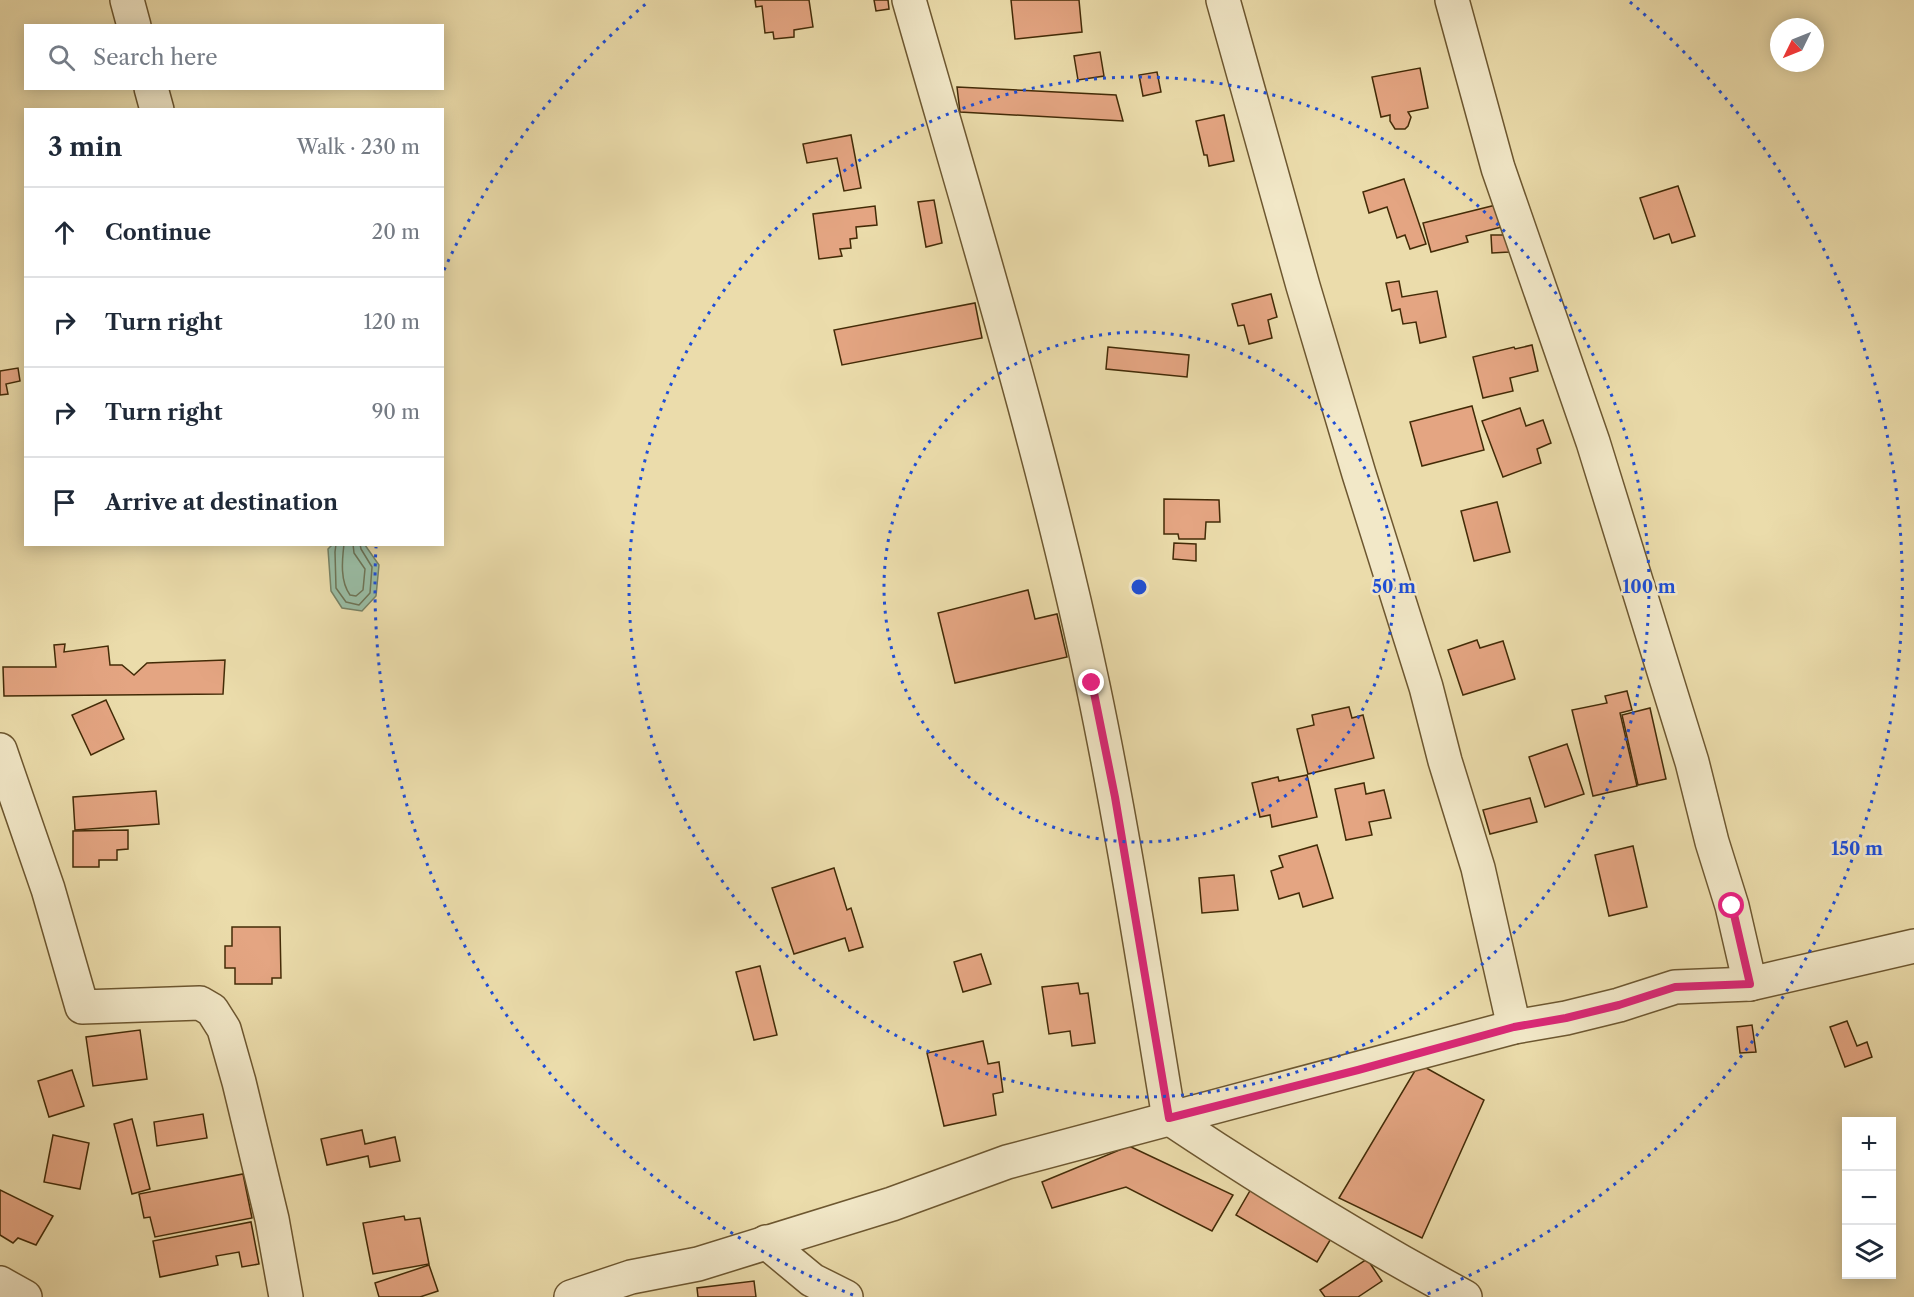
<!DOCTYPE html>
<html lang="en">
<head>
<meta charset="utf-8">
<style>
  :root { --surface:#fff; --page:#f2f2f3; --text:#1f2937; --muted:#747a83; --line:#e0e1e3 }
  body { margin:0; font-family:"Libre Caslon Text",serif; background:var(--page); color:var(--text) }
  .controls { position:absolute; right:18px; bottom:18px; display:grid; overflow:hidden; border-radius:0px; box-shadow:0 3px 15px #0003 }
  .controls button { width:54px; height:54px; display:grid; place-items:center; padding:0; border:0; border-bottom:2px solid var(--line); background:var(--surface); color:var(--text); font:30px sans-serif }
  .compass { position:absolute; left:1770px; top:18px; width:54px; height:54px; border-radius:50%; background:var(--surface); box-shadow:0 3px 15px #0003; rotate:227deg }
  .stop { position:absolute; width:18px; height:18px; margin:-14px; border:4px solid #db2777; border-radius:50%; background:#fff }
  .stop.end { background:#db2777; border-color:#fff; box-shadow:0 2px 6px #0008 }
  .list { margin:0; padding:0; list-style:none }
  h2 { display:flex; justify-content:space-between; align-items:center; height:78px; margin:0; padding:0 24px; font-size:26px }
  h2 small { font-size:20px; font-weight:400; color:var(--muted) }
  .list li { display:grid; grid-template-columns:39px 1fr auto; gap:18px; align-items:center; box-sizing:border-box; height:90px; padding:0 24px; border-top:2px solid var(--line) }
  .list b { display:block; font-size:22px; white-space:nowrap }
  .list em { font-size:20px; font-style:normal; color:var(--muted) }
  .icon { flex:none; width:33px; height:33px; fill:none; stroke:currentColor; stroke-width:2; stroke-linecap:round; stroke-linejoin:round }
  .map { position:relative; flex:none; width:1914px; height:1297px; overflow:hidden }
  .search { position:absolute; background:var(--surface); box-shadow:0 3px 15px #0003; left:24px; top:24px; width:420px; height:66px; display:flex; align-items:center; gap:15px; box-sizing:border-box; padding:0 21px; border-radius:0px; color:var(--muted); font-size:22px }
  .panel { position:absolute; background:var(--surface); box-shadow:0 3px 15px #0003; left:24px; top:108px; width:420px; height:438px; border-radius:0px }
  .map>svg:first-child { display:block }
  .water { fill:#99bca4; stroke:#778265; stroke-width:1.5 }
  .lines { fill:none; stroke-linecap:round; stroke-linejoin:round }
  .shore { stroke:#6e7456; stroke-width:1.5 }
  .building { fill:#e4a582; stroke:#432b07; stroke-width:1.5 }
  .minor-casing { stroke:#6d5730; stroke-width:36 }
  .minor { stroke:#f2e8c8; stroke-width:33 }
  .route { stroke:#db2777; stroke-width:8 }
  .ring { fill:none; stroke:#1d4ed8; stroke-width:3; stroke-dasharray:3 6 }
  .centre { fill:#1d4ed8; stroke:#f2e8c8; stroke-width:3 }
  .ring-label { font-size:18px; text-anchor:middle; font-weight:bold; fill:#1d4ed8; stroke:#f2e8c8; stroke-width:5; stroke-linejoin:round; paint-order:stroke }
</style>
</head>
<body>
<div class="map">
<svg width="1914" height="1297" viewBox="0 0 1914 1297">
  <rect width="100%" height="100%" fill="#ebdcab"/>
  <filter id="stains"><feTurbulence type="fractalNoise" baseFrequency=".00333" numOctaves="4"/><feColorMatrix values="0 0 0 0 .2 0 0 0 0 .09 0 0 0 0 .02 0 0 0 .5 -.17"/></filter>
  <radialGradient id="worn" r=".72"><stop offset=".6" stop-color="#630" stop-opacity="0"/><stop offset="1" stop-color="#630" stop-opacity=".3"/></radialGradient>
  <path class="water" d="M 332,545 L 365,545 L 379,565 L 376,596 L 362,611 L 342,608 L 331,591 L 328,549 Z"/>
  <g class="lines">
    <g class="shore">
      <path d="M 336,544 L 335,552 L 336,588 L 346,602 L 359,605 L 370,593 L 372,567 L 361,549 L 360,544"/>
      <path d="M 344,544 C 342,561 340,581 350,595 L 356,596 L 363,590 L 365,569 L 354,553 L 353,544"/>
    </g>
  </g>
  <g class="building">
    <path d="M 755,0 L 809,0 L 813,27 L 794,30 L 794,37 L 774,39 L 773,32 L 765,33 L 762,6 L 756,7 Z"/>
    <path d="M 874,0 L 888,0 L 889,9 L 876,11 Z"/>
    <path d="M 1011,0 L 1079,0 L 1082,32 L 1015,39 Z"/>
    <path d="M 1100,52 L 1104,76 L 1078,80 L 1074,56 Z"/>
    <path d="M 1420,68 L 1428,108 L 1408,112 L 1411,117 L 1408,126 L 1405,129 L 1395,129 L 1390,121 L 1390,115 L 1381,117 L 1372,77 Z"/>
    <path d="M 1157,72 L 1161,92 L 1143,96 L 1139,75 Z"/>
    <path d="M 957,87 L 1116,95 L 1123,121 L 960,112 Z"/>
    <path d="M 1224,115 L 1234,161 L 1209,166 L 1207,155 L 1204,155 L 1196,121 Z"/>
    <path d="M 851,135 L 861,188 L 844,191 L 837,158 L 807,163 L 803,144 Z"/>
    <path d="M 1404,179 L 1426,244 L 1410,249 L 1405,235 L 1397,238 L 1387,207 L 1369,213 L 1363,192 Z"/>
    <path d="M 1678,186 L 1695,236 L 1672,243 L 1669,234 L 1654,239 L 1640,198 Z"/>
    <path d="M 934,200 L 942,243 L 926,247 L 918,202 Z"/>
    <path d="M 1500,204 L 1506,226 L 1466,236 L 1468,242 L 1431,252 L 1423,223 Z"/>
    <path d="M 875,206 L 877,225 L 856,227 L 857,238 L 850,239 L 851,248 L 840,249 L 842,256 L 819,259 L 813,214 Z"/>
    <path d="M 1491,235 L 1508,235 L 1509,252 L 1492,253 Z"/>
    <path d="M 1399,281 L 1402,297 L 1437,291 L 1446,337 L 1420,343 L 1416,322 L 1403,324 L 1400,309 L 1392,311 L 1386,283 Z"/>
    <path d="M 1271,294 L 1277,317 L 1268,320 L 1272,338 L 1249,344 L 1244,325 L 1238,326 L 1232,304 Z"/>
    <path d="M 975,303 L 982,338 L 842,365 L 834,330 Z"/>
    <path d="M 1532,345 L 1538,371 L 1510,378 L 1513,391 L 1483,398 L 1473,357 L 1514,347 L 1515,349 Z"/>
    <path d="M 1108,347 L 1189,355 L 1187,377 L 1106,369 Z"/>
    <path d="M 18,368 L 20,381 L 6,384 L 8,394 L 0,395 L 0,371 Z"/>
    <path d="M 1472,406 L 1484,450 L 1422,466 L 1410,422 Z"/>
    <path d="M 1520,408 L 1526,426 L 1543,420 L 1551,443 L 1537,449 L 1541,463 L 1503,477 L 1482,421 Z"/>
    <path d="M 1164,499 L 1219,500 L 1220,522 L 1206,522 L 1205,539 L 1179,539 L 1178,534 L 1164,534 Z"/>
    <path d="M 1497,502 L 1510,552 L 1474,561 L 1461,511 Z"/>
    <path d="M 1174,543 L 1196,544 L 1196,561 L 1173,559 Z"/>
    <path d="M 1028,590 L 1035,619 L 1057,614 L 1067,657 L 955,683 L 938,613 Z"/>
    <path d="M 1477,640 L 1480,648 L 1503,641 L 1515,679 L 1463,695 L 1448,650 Z"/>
    <path d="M 65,644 L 64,652 L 108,646 L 110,665 L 122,665 L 134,675 L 147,663 L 225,660 L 223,694 L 4,696 L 3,667 L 56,667 L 54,645 Z"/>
    <path d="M 1627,691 L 1632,710 L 1620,713 L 1637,786 L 1593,796 L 1572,710 L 1607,703 L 1605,696 Z"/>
    <path d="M 106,700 L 124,739 L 91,755 L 72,715 Z"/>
    <path d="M 1349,707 L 1352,718 L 1363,715 L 1374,758 L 1308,774 L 1297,729 L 1314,725 L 1312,715 Z"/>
    <path d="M 1650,708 L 1666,779 L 1638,785 L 1622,715 Z"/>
    <path d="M 1567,744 L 1584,794 L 1545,807 L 1529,757 Z"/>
    <path d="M 1307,775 L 1317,817 L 1272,827 L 1270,815 L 1260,817 L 1252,783 L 1278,777 L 1279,781 Z"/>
    <path d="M 1364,783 L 1366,794 L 1384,790 L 1391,818 L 1369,822 L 1372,835 L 1346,840 L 1335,789 Z"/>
    <path d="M 156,791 L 159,824 L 75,830 L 73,797 Z"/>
    <path d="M 1530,798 L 1537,822 L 1490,834 L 1483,810 Z"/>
    <path d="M 128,830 L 128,849 L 117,850 L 117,860 L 99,860 L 99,867 L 73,867 L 73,831 Z"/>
    <path d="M 1317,845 L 1333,898 L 1303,907 L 1299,893 L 1279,899 L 1271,871 L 1283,867 L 1279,856 Z"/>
    <path d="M 1633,846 L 1647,907 L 1609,916 L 1595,855 Z"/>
    <path d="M 834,868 L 847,910 L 851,908 L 863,947 L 849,951 L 845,938 L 794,954 L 772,888 Z"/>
    <path d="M 1234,875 L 1238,910 L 1202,913 L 1199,878 Z"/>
    <path d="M 232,927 L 280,927 L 281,978 L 272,978 L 272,984 L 235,984 L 235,968 L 225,968 L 225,946 L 232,946 Z"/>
    <path d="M 981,954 L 991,984 L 963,992 L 954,962 Z"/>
    <path d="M 760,966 L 777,1035 L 754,1040 L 736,972 Z"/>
    <path d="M 1078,983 L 1080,994 L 1088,993 L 1095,1043 L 1072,1046 L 1070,1031 L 1049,1034 L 1042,987 Z"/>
    <path d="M 1847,1021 L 1857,1046 L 1867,1042 L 1872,1057 L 1845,1067 L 1830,1027 Z"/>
    <path d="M 1752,1025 L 1756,1052 L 1740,1053 L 1737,1027 Z"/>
    <path d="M 140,1030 L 147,1079 L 93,1086 L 86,1037 Z"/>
    <path d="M 983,1041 L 988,1064 L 999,1062 L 1003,1092 L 993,1094 L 996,1115 L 944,1126 L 927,1053 Z"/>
    <path d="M 1419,1064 L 1484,1100 L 1422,1238 L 1339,1198 Z"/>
    <path d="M 72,1070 L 84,1106 L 49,1117 L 38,1081 Z"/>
    <path d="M 203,1114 L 207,1138 L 157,1146 L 154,1122 Z"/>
    <path d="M 132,1119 L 150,1189 L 132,1194 L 114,1124 Z"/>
    <path d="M 362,1130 L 365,1144 L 395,1137 L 400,1161 L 370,1167 L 368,1156 L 327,1165 L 321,1139 Z"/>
    <path d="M 53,1135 L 89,1143 L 80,1189 L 44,1182 Z"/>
    <path d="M 1129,1146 L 1233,1195 L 1212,1231 L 1126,1187 L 1052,1208 L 1042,1182 Z"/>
    <path d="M 243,1174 L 252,1218 L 155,1237 L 150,1217 L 144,1218 L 139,1194 Z"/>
    <path d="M 1251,1189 L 1332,1237 L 1317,1262 L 1236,1215 Z"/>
    <path d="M 0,1190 L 53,1216 L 36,1245 L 18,1238 L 13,1243 L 0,1235 Z"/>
    <path d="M 404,1216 L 405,1220 L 420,1218 L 429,1264 L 373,1274 L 363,1223 Z"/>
    <path d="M 251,1222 L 259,1264 L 242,1267 L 239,1252 L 216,1256 L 218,1265 L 160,1277 L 153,1241 Z"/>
    <path d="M 1367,1259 L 1382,1281 L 1358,1297 L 1325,1297 L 1320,1290 Z"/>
    <path d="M 429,1265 L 438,1291 L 420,1297 L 379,1297 L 375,1283 Z"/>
    <path d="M 754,1281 L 756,1297 L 698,1297 L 697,1288 Z"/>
  </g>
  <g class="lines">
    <defs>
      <g id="minor">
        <path d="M 127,0 L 134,26"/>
        <path d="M 909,0 C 974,227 1044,454 1093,686 C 1123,829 1145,974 1169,1118 C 1265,1182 1363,1242 1465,1297"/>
        <path d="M 1223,0 L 1303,286 L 1359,474 L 1426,687 L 1445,761 L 1478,868 L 1514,1027"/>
        <path d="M 1452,0 L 1498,168 L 1593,442 L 1692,762 L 1712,842 L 1732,906 L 1750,984"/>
        <path d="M 151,88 L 157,110"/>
        <path d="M 0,750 L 48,889 L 82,1007 L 200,1003 L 212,1010 L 224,1029 L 239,1082 L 272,1219 L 286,1297"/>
        <path d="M 766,1242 L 812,1280 L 846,1297"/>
        <path d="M 0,1283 L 25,1297"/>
        <path d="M 571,1297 L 631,1277 L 698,1264 L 892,1204 L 1007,1162 L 1514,1027 L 1566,1018 L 1619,1005 L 1675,987 L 1750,984 L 1914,946"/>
      </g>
    </defs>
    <use href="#minor" class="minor-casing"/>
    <use href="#minor" class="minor"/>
  </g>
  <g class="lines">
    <path class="route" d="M 1092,683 L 1115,797 L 1169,1118 L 1358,1070 L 1514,1027 L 1566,1018 L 1619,1005 L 1675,987 L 1750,984 L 1732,906"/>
  </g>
  <g class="ring">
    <circle cx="1139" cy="587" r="255"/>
    <circle cx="1139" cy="587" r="510"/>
    <path d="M853 1295A764 764 0 0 1 376 547M444 270A764 764 0 0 1 648 2M1630 2A764 764 0 0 1 1425 1295"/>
  </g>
  <circle cx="1139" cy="587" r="9" class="centre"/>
  <g class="ring-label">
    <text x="1394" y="593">50 m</text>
    <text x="1649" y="593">100 m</text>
    <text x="1857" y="855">150 m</text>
  </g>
  <rect width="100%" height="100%" filter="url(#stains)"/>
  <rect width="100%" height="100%" fill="url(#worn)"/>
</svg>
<div class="controls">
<button>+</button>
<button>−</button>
<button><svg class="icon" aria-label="layers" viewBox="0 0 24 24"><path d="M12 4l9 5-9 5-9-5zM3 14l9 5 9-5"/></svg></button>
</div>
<svg class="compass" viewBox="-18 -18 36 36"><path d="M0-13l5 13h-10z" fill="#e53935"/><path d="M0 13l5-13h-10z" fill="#747a83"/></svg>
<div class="stop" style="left:1732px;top:906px"></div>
<div class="stop end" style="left:1092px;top:683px"></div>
<div class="search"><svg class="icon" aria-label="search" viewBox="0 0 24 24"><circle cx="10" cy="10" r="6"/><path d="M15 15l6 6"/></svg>Search here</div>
<section class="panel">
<h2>3 min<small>Walk · 230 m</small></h2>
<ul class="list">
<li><svg class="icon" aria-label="ahead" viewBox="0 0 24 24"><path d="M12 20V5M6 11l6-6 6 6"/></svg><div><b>Continue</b></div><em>20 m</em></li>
<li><svg class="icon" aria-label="right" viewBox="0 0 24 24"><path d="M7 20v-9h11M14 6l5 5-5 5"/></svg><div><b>Turn right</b></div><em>120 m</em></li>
<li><svg class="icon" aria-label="right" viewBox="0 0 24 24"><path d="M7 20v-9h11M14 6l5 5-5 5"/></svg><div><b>Turn right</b></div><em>90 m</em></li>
<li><svg class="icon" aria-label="arrive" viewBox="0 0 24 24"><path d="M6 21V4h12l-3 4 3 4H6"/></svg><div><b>Arrive at destination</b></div></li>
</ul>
</section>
</div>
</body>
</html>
